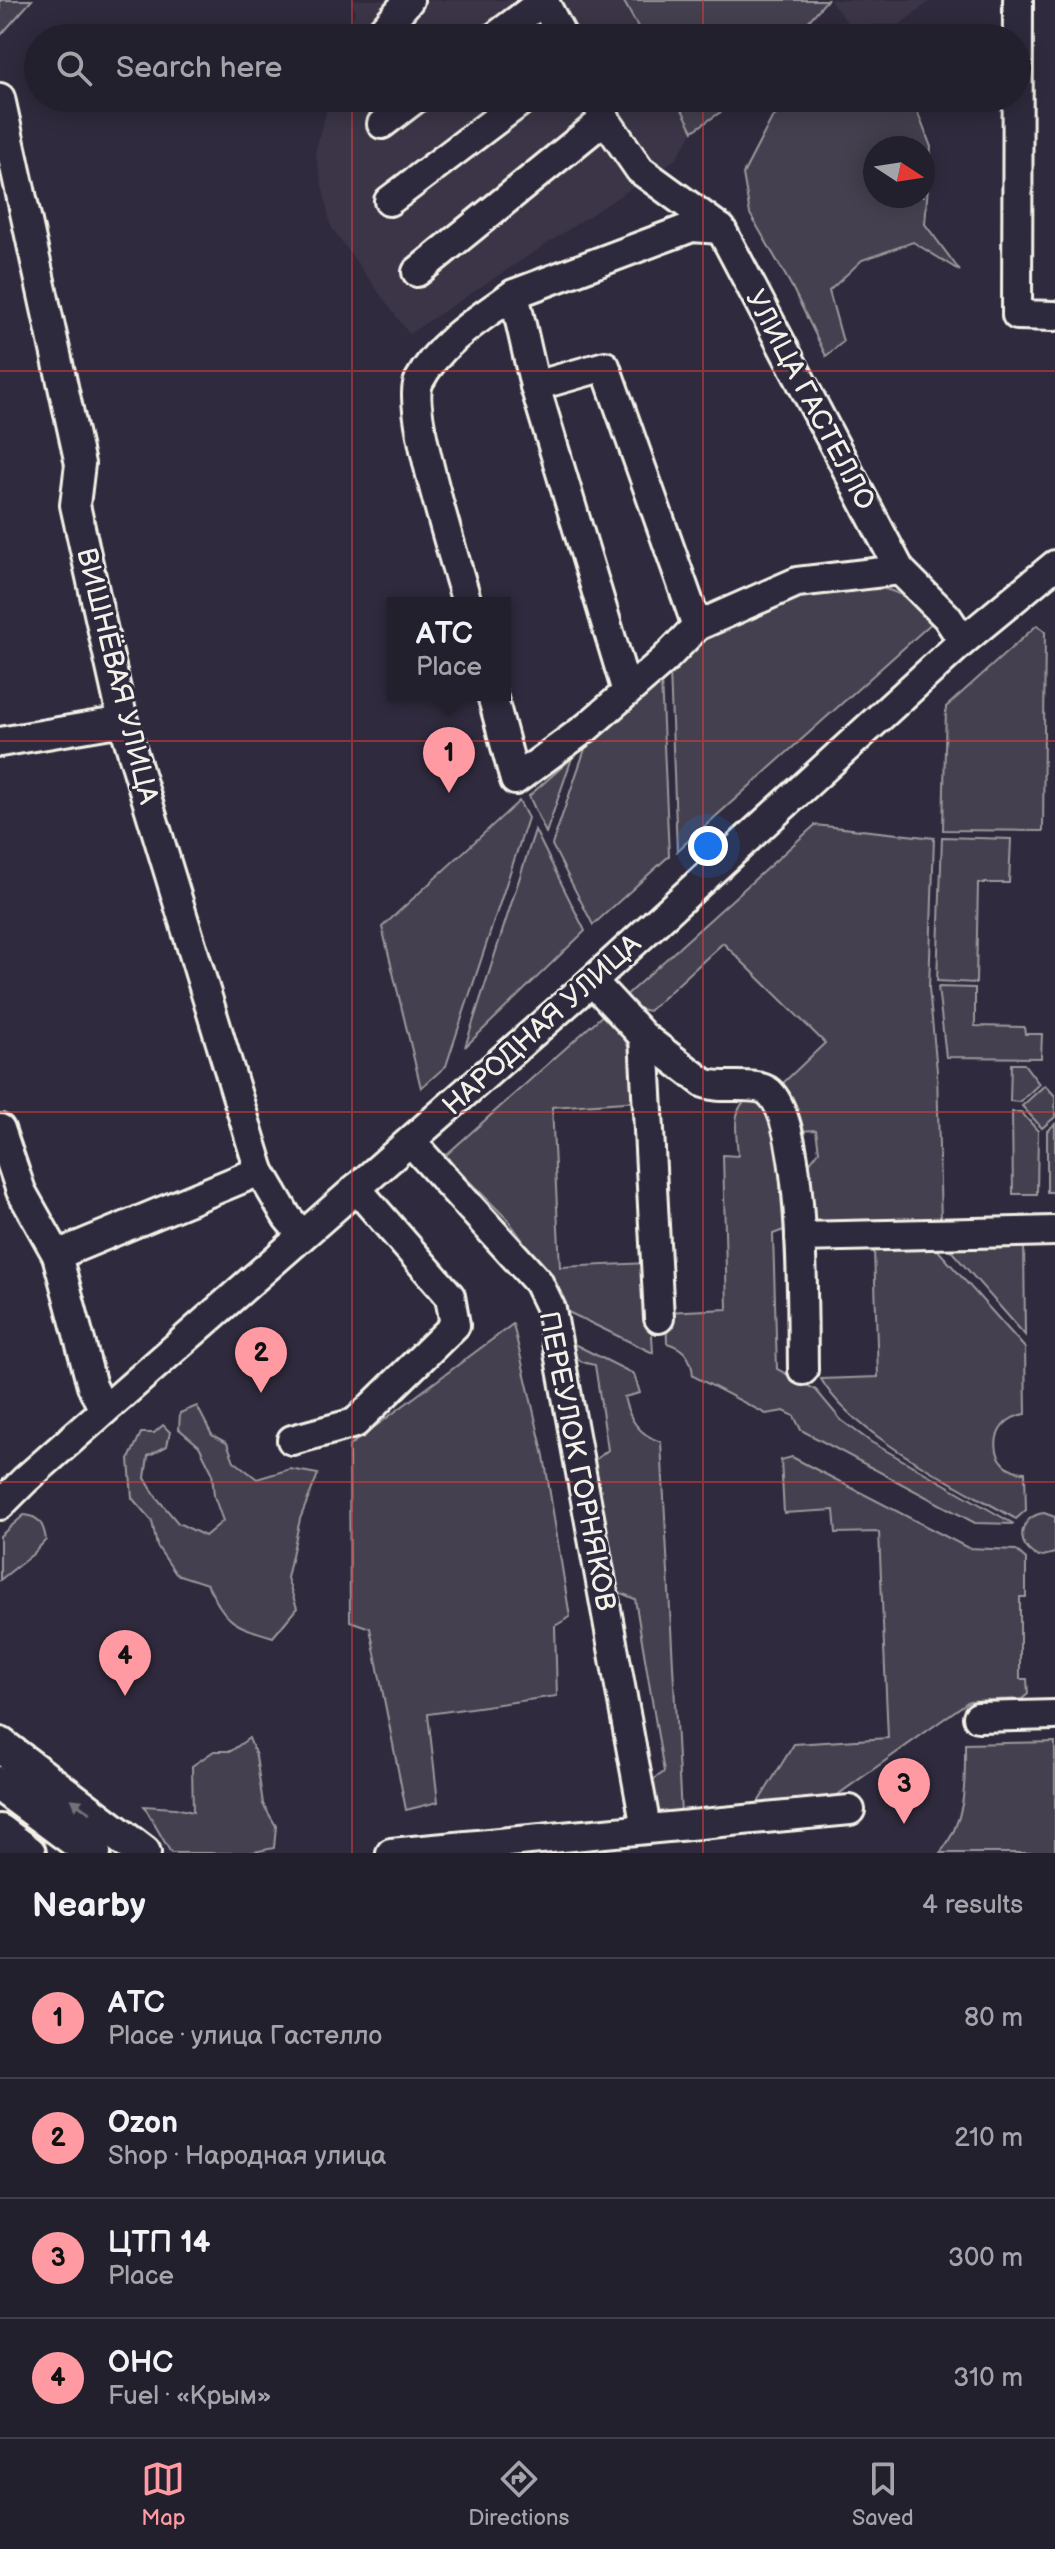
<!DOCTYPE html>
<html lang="en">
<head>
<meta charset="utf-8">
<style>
  :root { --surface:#23202e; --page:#2b2836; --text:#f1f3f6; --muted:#a3a3aa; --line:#403e4a; --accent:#ff9aa2 }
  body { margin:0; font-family:"Balsamiq Sans",sans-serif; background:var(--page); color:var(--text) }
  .compass { position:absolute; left:863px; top:136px; width:72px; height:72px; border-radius:50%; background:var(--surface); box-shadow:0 4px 20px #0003; rotate:102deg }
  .you { position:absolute; left:708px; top:846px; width:28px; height:28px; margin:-20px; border:6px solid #fff; border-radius:50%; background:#1a73e8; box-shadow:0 0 0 12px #1a73e833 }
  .badge { display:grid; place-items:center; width:52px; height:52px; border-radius:50%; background:var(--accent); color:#111; font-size:26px; font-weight:700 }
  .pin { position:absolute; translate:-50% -66px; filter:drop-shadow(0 2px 4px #0008) }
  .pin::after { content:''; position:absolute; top:42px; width:28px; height:24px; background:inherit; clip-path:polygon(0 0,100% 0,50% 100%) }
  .popup { position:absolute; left:387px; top:597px; width:124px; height:104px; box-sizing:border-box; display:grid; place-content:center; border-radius:0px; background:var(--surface); filter:drop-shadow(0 2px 6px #0005); font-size:26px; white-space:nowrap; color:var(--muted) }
  .popup b { font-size:30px; color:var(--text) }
  .popup::after { content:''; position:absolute; left:50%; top:100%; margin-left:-16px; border:16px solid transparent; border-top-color:var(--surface) }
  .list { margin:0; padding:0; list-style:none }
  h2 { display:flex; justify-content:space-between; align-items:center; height:104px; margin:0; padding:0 32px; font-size:34px }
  h2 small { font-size:26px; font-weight:400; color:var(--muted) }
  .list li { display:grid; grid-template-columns:52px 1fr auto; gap:24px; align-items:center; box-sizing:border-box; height:120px; padding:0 32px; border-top:2px solid var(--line) }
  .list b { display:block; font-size:30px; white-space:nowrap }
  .list p { margin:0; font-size:26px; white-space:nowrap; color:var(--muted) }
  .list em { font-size:26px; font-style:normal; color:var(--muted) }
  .icon { flex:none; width:44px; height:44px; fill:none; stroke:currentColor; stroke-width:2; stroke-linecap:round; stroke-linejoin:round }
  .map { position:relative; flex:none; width:1055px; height:1853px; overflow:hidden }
  .search { position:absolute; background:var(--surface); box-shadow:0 4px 20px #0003; left:24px; right:24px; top:24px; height:88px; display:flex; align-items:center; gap:20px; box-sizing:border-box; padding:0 28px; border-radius:44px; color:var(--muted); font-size:30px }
  .sheet { height:584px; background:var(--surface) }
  nav { display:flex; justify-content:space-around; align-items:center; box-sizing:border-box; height:112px; border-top:2px solid var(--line); background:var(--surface); font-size:22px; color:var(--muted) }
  nav a { display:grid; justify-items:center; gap:4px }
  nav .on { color:var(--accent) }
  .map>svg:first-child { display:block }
  .built { fill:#3b3647 }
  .green { fill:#454050; stroke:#9c989c; stroke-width:2; fill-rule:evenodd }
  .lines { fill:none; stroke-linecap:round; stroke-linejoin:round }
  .minor-casing { stroke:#f4f1e8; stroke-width:34 }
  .major-casing { stroke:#f4f1e8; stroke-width:40 }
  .minor { stroke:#2f2a3d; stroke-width:28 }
  .major { stroke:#2f2a3d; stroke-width:34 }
  .oneway { fill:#747079 }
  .grid { fill:none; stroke:#d93c3b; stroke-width:2; stroke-opacity:0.55 }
  .labels { text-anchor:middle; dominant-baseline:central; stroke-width:6; stroke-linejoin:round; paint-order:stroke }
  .street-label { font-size:28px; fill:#f4f1e8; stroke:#2f2a3d }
</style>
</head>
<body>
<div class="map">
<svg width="1055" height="1853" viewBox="0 0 1055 1853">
  <rect width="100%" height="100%" fill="#2f2a3d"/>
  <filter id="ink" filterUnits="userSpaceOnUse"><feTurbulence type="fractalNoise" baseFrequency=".0125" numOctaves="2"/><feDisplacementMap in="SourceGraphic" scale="16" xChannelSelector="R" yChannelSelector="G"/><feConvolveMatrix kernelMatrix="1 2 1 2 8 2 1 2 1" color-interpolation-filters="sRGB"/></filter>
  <g filter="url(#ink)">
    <g class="built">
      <path d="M 351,0 L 623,0 L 644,38 L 347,38 L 355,10 Z"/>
      <path d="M 830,0 L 932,0 L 899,25 L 849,25 Z"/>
      <path d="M 330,98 L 676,98 L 693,131 L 676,159 L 409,334 L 331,227 L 315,152 Z"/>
    </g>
    <g class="green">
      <path d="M 0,0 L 32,0 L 0,36 Z"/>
      <path d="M 623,0 L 827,0 L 794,38 L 644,38 Z"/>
      <path d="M 676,98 L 741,98 L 693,131 Z"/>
      <path d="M 799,98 L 912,98 L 931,147 L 925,224 L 960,271 L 913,242 L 862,260 L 829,291 L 843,342 L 826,356 L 791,285 L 750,214 L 743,174 L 772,118 ZM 875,148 L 923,148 L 923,196 L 875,196 Z"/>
      <path d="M 838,585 C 888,587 897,587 935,620 L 677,851 L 670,671 L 725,623 L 784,595 Z"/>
      <path d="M 1037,625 L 1045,632 L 1043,831 L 943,830 L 946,707 Z"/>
      <path d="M 661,679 L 669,856 L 593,925 L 552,845 L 586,746 Z"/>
      <path d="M 572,758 L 546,833 L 529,796 Z"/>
      <path d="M 519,801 L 528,818 L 446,1066 L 421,1088 L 382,927 Z"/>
      <path d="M 815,825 L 934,838 L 929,988 L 937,1071 L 941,1222 L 818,1226 L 808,1220 L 805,1169 L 819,1151 L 816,1130 L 800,1131 L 782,1084 L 825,1043 L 723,943 L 649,1011 L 631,1007 L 623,998 Z"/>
      <path d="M 535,830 L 585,931 L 465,1047 Z"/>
      <path d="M 942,837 L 1011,839 L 1009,883 L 978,883 L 976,983 L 937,981 Z"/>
      <path d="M 938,987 L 975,988 L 975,1026 L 1024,1027 L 1025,1034 L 1042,1034 L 1041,1058 L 946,1057 Z"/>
      <path d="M 605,1013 C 631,1034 635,1070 639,1101 L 552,1107 L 560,1267 L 648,1263 L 653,1353 L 562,1309 L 562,1297 L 555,1286 L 508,1220 L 453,1165 L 446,1155 Z"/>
      <path d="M 1011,1064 L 1024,1064 L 1039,1084 L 1020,1102 L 1010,1101 Z"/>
      <path d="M 1045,1085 L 1055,1096 L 1055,1117 L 1042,1128 L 1022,1106 Z"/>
      <path d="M 753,1095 L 773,1115 L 789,1228 L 773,1234 L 777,1369 L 816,1390 L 841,1420 L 871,1442 L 1014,1524 L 975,1523 L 801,1430 L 794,1416 L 784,1411 L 766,1414 L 693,1376 C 692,1358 684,1348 667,1343 L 666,1312 L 727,1309 L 723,1155 L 738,1156 C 737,1134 729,1106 753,1095 Z"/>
      <path d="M 1012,1112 L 1021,1112 L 1038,1131 L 1037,1194 L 1013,1194 Z"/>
      <path d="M 1055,1124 L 1055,1192 L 1047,1192 L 1047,1131 Z"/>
      <path d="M 1024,1241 L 1025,1335 L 946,1245 Z"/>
      <path d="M 935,1247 L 1025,1348 L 1026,1414 C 984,1420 989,1472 1025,1472 L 1026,1510 L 1016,1519 C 959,1486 853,1436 821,1379 L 878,1377 L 874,1249 Z"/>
      <path d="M 513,1324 L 544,1456 L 570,1617 L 555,1626 L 557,1696 L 428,1714 L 438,1802 L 406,1810 L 370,1628 L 350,1621 L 349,1446 Z"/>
      <path d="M 570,1342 L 634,1374 L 640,1393 L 624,1397 C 629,1419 639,1435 661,1442 L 681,1814 L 661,1816 L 651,1810 L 650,1782 L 664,1772 L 635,1599 L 616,1591 L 591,1471 L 595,1460 L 608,1450 L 595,1365 C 577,1362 574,1359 570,1342 Z"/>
      <path d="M 197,1406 L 212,1435 L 227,1443 L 234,1461 L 257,1479 L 290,1469 L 318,1474 L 300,1519 L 287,1578 L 297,1608 L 273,1637 C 232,1625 227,1623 207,1584 L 176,1574 L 157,1546 L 152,1521 L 132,1498 L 129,1459 L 141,1433 L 154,1433 L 163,1425 L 170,1432 L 167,1446 L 148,1456 L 145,1478 L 156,1497 L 178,1523 L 205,1536 L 223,1521 L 214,1496 L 212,1472 L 199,1446 L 179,1429 L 180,1413 Z"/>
      <path d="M 792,1457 L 968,1548 L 1016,1550 L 1026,1559 L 1026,1597 L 1020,1597 L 1020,1679 L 1027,1679 L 1028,1694 L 1022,1699 L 969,1701 L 833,1798 L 757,1804 L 794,1744 L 888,1738 L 879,1532 L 836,1533 L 834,1510 L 784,1513 L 781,1460 Z"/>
      <path d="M 1044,1513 L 1055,1517 L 1055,1553 L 1039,1557 C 1014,1547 1018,1516 1044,1513 Z"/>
      <path d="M 24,1515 C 40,1516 44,1526 46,1540 L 33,1554 L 0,1580 L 0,1536 Z"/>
      <path d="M 249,1738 L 256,1756 L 263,1804 L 276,1826 L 274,1848 L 249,1853 L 171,1853 L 144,1806 L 175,1808 L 193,1812 L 192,1766 L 214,1751 L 231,1751 Z"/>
      <path d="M 1055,1742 L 1055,1853 L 940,1853 C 967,1820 965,1783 965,1744 Z"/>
    </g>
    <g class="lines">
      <defs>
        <g id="minor">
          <path d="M 543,0 L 563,38"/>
          <path d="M 1018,0 L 1017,315 L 1055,316"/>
          <path d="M 376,38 L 409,0"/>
          <path d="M 494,38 L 543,1 L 541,0"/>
          <path d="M 0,98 L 80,464 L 75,505 L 123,721 L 260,1171 L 287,1217 L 302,1235"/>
          <path d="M 594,98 L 605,119 L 640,170 L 721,229 L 900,570 L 947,617 L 963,641"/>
          <path d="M 382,124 L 416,98"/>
          <path d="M 389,201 L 525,98"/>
          <path d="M 417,272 L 605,119"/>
          <path d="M 535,386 L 605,366 L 697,626"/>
          <path d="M 467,603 C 457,566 406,408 419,381 C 439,343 480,318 514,294"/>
          <path d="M 627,692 L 535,386 L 514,294 L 692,227 L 721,229"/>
          <path d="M 492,695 L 515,780 L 587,727 L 664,660 L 697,626 L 797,582 L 900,570"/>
          <path d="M 0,742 L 123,721"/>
          <path d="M 592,981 L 644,1037 L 704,1083 C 722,1090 756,1081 769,1092 C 806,1124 802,1318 803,1370"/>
          <path d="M 644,1037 L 659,1318"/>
          <path d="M 0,1129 L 21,1191 L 57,1255 L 92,1386 L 104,1410"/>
          <path d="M 411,1142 L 538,1282 L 551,1309 L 646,1828"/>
          <path d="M 800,1237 L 1055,1231"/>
          <path d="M 57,1255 L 260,1171"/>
          <path d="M 292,1440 L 355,1423 L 455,1325 L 450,1296 L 356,1188"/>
          <path d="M 0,1505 L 25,1480 L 592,981 L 963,641 L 1055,565"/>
          <path d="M 978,1717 L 1055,1715"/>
          <path d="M 391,1853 L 850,1810"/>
        </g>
        <g id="major">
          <path d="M 0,1745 L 143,1853"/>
          <path d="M 0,1784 L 93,1853"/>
          <path d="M 0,1832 L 28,1853"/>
        </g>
      </defs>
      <use href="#minor" class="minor-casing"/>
      <use href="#major" class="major-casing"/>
      <use href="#minor" class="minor"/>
      <use href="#major" class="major"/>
    </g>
    <defs><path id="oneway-solid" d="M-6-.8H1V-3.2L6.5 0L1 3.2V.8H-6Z" transform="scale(2)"/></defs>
    <use class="oneway" href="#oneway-solid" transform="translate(81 1806) rotate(-143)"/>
  </g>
  <path class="grid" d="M 352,0 L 352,38M 703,0 L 703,38M 352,98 L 352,1853M 703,98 L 703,1853M 0,371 L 1055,371M 0,741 L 1055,741M 0,1112 L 1055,1112M 0,1482 L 1055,1482"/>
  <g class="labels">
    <g class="street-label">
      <text transform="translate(810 400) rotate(62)">УЛИЦА ГАСТЕЛЛО</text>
      <text transform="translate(117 676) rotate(76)">ВИШНЁВАЯ УЛИЦА</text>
      <text transform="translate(542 1025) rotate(-42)">НАРОДНАЯ УЛИЦА</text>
      <text transform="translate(577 1461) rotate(79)">ПЕРЕУЛОК ГОРНЯКОВ</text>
    </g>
  </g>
</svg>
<svg class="compass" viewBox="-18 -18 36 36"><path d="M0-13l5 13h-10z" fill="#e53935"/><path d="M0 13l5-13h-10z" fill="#a3a3aa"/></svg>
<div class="you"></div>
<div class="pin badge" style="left:449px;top:793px">1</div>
<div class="popup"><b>АТС</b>Place</div>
<div class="pin badge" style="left:261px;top:1393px">2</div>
<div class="pin badge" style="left:904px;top:1824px">3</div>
<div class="pin badge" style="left:125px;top:1696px">4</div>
<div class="search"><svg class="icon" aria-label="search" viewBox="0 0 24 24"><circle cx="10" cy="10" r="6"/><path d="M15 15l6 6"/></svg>Search here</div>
</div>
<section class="sheet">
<h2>Nearby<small>4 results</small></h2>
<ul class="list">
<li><span class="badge">1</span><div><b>АТС</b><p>Place · улица Гастелло</p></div><em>80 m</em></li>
<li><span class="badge">2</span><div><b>Ozon</b><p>Shop · Народная улица</p></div><em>210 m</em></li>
<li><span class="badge">3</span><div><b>ЦТП 14</b><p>Place</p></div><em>300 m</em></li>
<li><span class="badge">4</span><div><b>ОНС</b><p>Fuel · «Крым»</p></div><em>310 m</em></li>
</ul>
</section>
<nav>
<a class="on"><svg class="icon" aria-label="map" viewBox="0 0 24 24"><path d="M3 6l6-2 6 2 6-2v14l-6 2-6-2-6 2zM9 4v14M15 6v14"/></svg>Map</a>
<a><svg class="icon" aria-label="directions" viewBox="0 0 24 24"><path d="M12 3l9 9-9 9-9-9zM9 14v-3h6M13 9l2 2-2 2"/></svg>Directions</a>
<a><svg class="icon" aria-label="saved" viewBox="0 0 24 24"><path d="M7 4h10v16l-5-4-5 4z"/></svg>Saved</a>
</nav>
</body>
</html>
